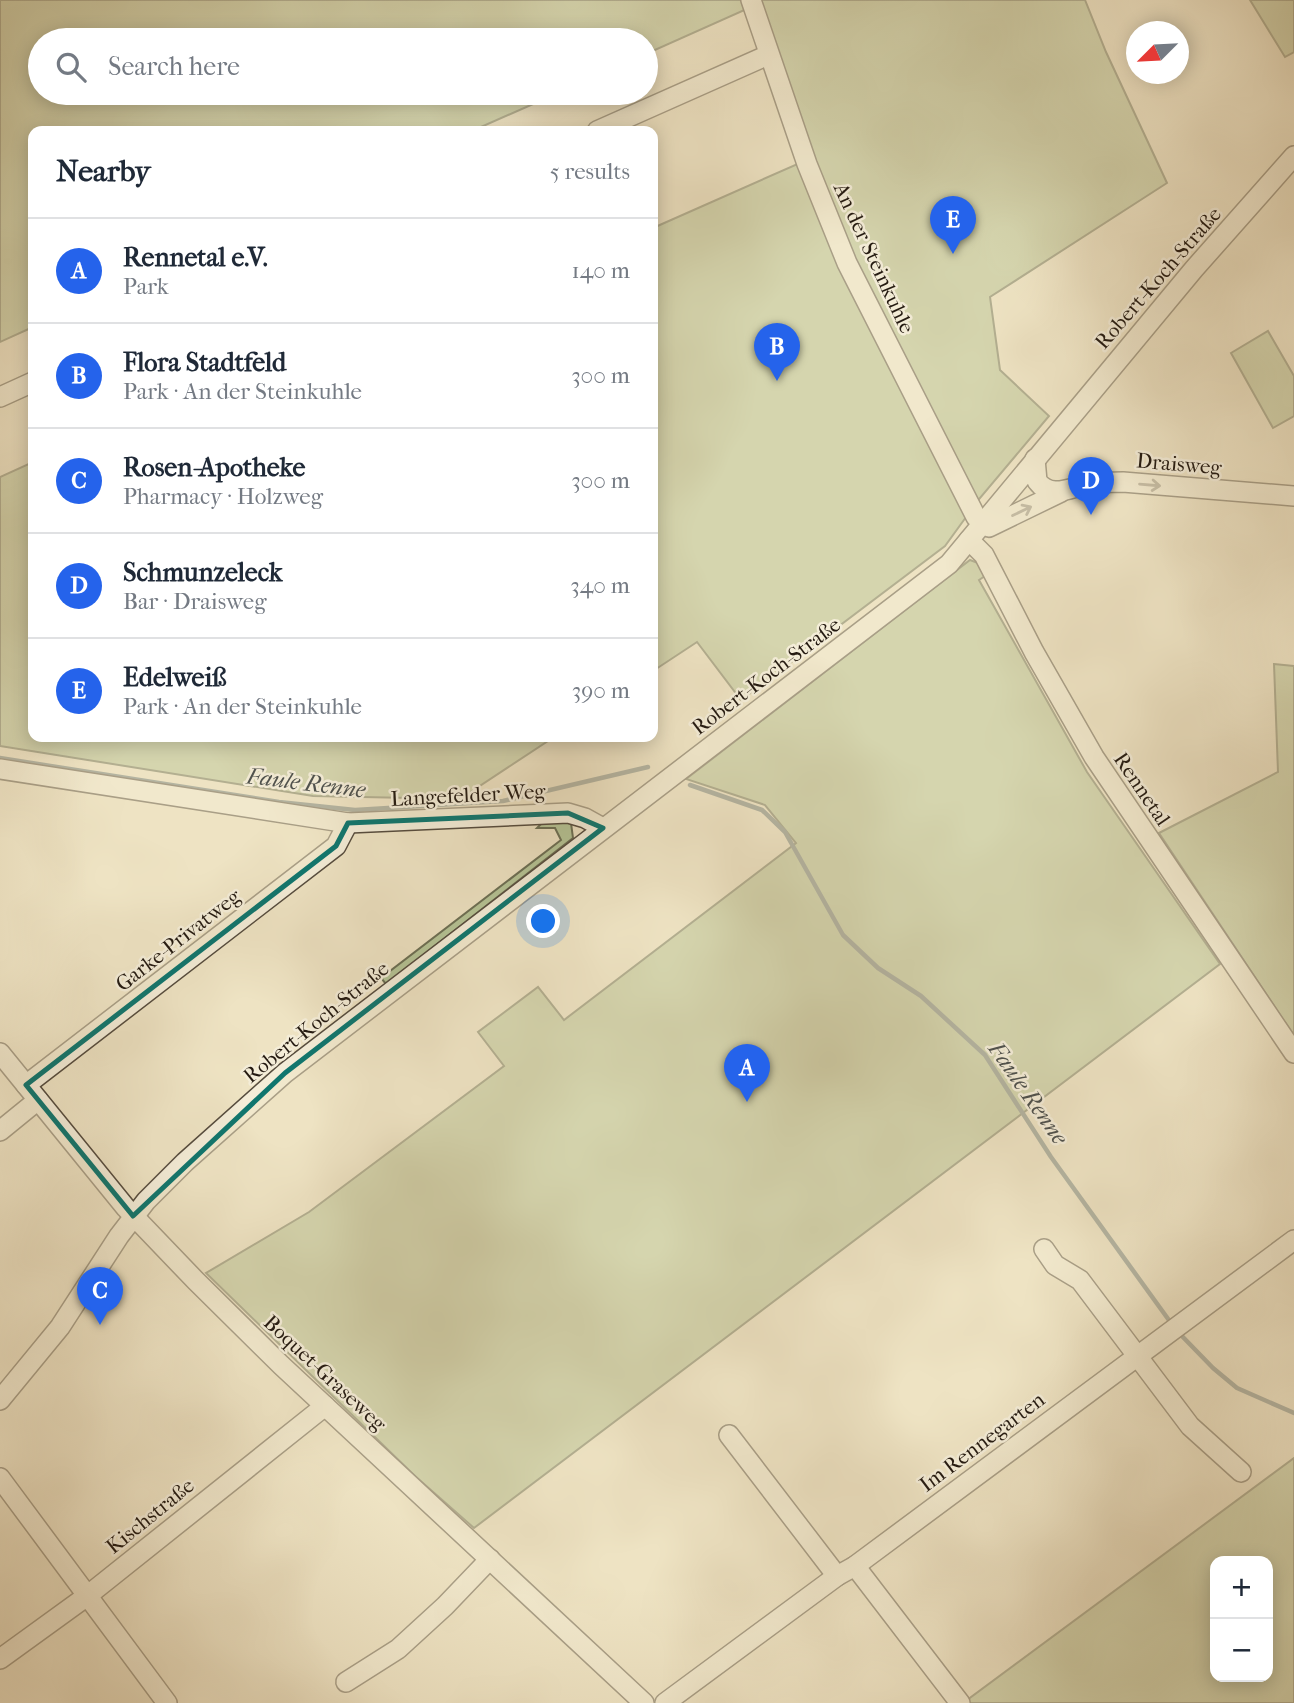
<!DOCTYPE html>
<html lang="en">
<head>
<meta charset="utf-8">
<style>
  :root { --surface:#fff; --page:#f2f2f3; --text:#1f2937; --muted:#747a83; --line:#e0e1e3; --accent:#2563eb }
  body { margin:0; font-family:"IM FELL French Canon",serif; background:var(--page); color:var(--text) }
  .controls { position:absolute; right:21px; bottom:21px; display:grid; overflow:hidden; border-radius:14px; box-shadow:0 4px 18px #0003 }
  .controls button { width:63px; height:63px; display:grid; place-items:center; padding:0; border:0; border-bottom:2px solid var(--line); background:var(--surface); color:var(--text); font:35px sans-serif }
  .compass { position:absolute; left:1126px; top:21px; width:63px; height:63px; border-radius:50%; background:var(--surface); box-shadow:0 4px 18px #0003; rotate:246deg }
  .you { position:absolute; left:544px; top:922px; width:24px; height:24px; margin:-18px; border:5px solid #fff; border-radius:50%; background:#1a73e8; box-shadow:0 0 0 10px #1a73e833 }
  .badge { display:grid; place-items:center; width:46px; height:46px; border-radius:50%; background:var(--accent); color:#fff; font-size:23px; font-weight:700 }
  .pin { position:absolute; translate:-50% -58px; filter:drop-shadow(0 2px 4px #0008) }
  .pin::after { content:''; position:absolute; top:37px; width:24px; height:21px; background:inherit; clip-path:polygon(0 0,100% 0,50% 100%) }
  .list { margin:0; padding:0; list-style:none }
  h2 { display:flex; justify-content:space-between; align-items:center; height:91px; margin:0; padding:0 28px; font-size:30px }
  h2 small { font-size:23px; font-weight:400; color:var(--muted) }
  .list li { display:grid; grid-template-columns:46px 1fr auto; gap:21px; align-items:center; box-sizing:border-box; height:105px; padding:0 28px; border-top:2px solid var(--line) }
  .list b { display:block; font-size:26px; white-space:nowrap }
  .list p { margin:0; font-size:23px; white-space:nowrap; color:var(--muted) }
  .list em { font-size:23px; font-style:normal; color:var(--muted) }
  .icon { flex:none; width:38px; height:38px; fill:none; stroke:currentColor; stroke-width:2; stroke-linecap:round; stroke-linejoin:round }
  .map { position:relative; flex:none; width:1294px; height:1703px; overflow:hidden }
  .search { position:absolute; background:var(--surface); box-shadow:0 4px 18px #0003; left:28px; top:28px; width:630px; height:77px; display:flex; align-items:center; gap:18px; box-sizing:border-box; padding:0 24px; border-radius:38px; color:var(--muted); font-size:26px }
  .panel { position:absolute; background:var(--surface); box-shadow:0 4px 18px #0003; left:28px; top:126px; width:630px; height:616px; border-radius:14px }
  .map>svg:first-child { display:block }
  .green { fill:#b5c496; stroke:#6c6f54; stroke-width:2; fill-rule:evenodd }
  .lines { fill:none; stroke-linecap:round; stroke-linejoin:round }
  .stream { stroke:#6e7b79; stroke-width:4.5 }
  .minor-casing { stroke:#564c3e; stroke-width:22 }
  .minor { stroke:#f4edd8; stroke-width:19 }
  .oneway { stroke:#968e7e }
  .marked { fill:none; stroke:#0f766e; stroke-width:5; stroke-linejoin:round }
  .labels { text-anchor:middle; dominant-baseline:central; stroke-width:5; stroke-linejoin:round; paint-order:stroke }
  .street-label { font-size:21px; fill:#241a11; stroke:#f4edd8 }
  .water-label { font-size:23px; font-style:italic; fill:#4f524e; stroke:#f4edd8 }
</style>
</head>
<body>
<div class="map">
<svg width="1294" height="1703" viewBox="0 0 1294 1703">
  <rect width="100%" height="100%" fill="#eee3c3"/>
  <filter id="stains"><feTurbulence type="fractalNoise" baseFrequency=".00286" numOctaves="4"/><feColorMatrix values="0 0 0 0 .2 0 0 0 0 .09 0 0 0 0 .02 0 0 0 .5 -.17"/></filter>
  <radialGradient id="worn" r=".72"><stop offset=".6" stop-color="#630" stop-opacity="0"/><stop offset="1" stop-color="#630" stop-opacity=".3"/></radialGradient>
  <g class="green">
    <path d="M 0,0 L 746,0 L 749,8 L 646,54 L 646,40 L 40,40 L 40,93 L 558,93 L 472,131 L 33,131 L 33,327 L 0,342 Z"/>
    <path d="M 757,0 L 1085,0 L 1106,52 L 1167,183 L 990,297 L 1000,370 L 1049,416 L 975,504 L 857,272 L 818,176 Z"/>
    <path d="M 1250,0 L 1294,0 L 1294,52 L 1285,57 Z"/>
    <path d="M 802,162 L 969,513 L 945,546 L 741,700 L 697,642 L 653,671 L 653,228 Z"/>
    <path d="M 1268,331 L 1294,376 L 1294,416 L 1273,428 L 1231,353 Z"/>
    <path d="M 33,462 L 33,737 L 554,737 L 460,799 L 313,796 L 0,746 L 0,477 Z"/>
    <path d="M 970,560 L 978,563 L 985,576 L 979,580 L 1087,772 L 1220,964 L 474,1528 L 415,1476 L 206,1273 L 309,1212 L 504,1066 L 478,1032 L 538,987 L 564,1020 L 796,843 L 765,805 L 686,779 Z"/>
    <path d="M 1274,664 L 1294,666 L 1294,1036 L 1159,833 L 1278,772 Z"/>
    <path d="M 545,820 L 571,823 L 573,838 L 386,984 L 381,978 L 561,840 L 555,828 L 537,828 Z"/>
    <path d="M 1294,1458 L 1294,1703 L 963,1703 ZM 1215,1561 L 1268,1561 L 1268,1677 L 1215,1677 Z"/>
  </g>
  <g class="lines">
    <g class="stream">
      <path d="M 0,758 L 279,802 L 355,810 L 503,801 L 648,767"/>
      <path d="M 690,785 L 762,810 L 785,832 L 843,935 L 878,968 L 921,996 L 985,1055 L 1051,1157 L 1171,1323"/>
      <path d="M 1179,1333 L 1213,1368 L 1237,1388 L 1294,1413"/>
    </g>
    <defs>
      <g id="minor">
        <path d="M 751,0 L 807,164 L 847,263 L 976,517 L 989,527 L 1061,492"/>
        <path d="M 597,131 L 768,55"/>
        <path d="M 0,397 L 33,382"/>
        <path d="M 1035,459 L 1037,481 C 1051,500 1071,487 1089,484 C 1100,482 1112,482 1123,482 L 1294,496"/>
        <path d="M 969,540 L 984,555 L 1034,652 L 1094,757 L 1294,1053"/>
        <path d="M 0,769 L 348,823 L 568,813 L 585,818 L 603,828"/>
        <path d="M 0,1053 L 126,1208 L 195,1280 L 281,1365 L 644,1703"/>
        <path d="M 26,1085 L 336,846 L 348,823"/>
        <path d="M 0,1131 L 38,1100"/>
        <path d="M 1044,1249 L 1055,1265 L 1080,1280 L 1190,1426 L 1241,1472"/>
        <path d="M 0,1400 L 60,1327 L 119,1236 L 146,1201 L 185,1162 L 285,1073 L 949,564 L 1194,269 L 1294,156"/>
        <path d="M 729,1435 L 837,1576"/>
        <path d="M 0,1478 L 167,1703"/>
        <path d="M 855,1566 L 960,1703"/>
        <path d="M 0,1659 L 87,1596 L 325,1406"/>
        <path d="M 346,1682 L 398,1649 L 445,1606 L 490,1559"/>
        <path d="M 665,1703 L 837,1576 L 855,1566 L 1294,1240"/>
      </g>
    </defs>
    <use href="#minor" class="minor-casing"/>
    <use href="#minor" class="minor"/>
  </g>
  <defs><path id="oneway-shaft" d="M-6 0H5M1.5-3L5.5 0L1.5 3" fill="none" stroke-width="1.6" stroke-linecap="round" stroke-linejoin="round" transform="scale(1.75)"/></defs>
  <g class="oneway">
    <use href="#oneway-shaft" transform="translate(1150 485) rotate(5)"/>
    <use href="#oneway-shaft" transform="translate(1022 511) rotate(-26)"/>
  </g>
  <path d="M0 0H1294V1703H0ZM 568,813 L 603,828 L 285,1073 L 133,1216 L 26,1085 L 336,846 L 348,823 Z" fill="#eee3c3" fill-opacity=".55" fill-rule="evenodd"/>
  <path class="marked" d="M 568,813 L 603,828 L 285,1073 L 133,1216 L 26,1085 L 336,846 L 348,823 Z"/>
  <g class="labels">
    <g class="street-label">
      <text transform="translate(874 258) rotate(65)">An der Steinkuhle</text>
      <text transform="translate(1158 278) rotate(-49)">Robert-Koch-Straße</text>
      <text transform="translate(1179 464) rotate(5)">Draisweg</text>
      <text transform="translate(766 676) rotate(-37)">Robert-Koch-Straße</text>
      <text transform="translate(1142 789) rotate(56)">Rennetal</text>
      <text transform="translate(468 795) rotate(-3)">Langefelder Weg</text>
      <text transform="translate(178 940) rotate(-38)">Garke-Privatweg</text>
      <text transform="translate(316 1022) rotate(-39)">Robert-Koch-Straße</text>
      <text transform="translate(325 1373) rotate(43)">Boquet-Graseweg</text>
      <text transform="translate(982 1442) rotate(-37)">Im Rennegarten</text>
      <text transform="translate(150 1516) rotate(-39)">Kischstraße</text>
    </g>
    <g class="water-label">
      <text transform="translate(306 783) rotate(7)">Faule Renne</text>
      <text transform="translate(1028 1093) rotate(55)">Faule Renne</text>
    </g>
  </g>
  <rect width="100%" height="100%" filter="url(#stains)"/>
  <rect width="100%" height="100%" fill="url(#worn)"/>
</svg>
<div class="controls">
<button>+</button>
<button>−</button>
</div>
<svg class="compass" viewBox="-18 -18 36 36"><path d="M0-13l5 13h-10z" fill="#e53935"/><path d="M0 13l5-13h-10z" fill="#747a83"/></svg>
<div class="you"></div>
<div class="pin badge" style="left:747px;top:1102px">A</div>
<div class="pin badge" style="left:777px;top:381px">B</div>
<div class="pin badge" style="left:100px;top:1325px">C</div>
<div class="pin badge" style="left:1091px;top:515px">D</div>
<div class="pin badge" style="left:953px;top:254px">E</div>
<div class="search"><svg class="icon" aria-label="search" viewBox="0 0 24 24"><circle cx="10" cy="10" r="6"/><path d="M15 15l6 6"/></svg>Search here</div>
<section class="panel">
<h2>Nearby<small>5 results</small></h2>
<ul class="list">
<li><span class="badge">A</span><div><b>Rennetal e.V.</b><p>Park</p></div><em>140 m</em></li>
<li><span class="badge">B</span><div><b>Flora Stadtfeld</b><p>Park · An der Steinkuhle</p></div><em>300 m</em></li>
<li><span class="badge">C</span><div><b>Rosen-Apotheke</b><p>Pharmacy · Holzweg</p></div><em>300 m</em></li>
<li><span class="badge">D</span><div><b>Schmunzeleck</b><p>Bar · Draisweg</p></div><em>340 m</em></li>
<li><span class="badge">E</span><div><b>Edelweiß</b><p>Park · An der Steinkuhle</p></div><em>390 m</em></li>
</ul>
</section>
</div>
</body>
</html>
